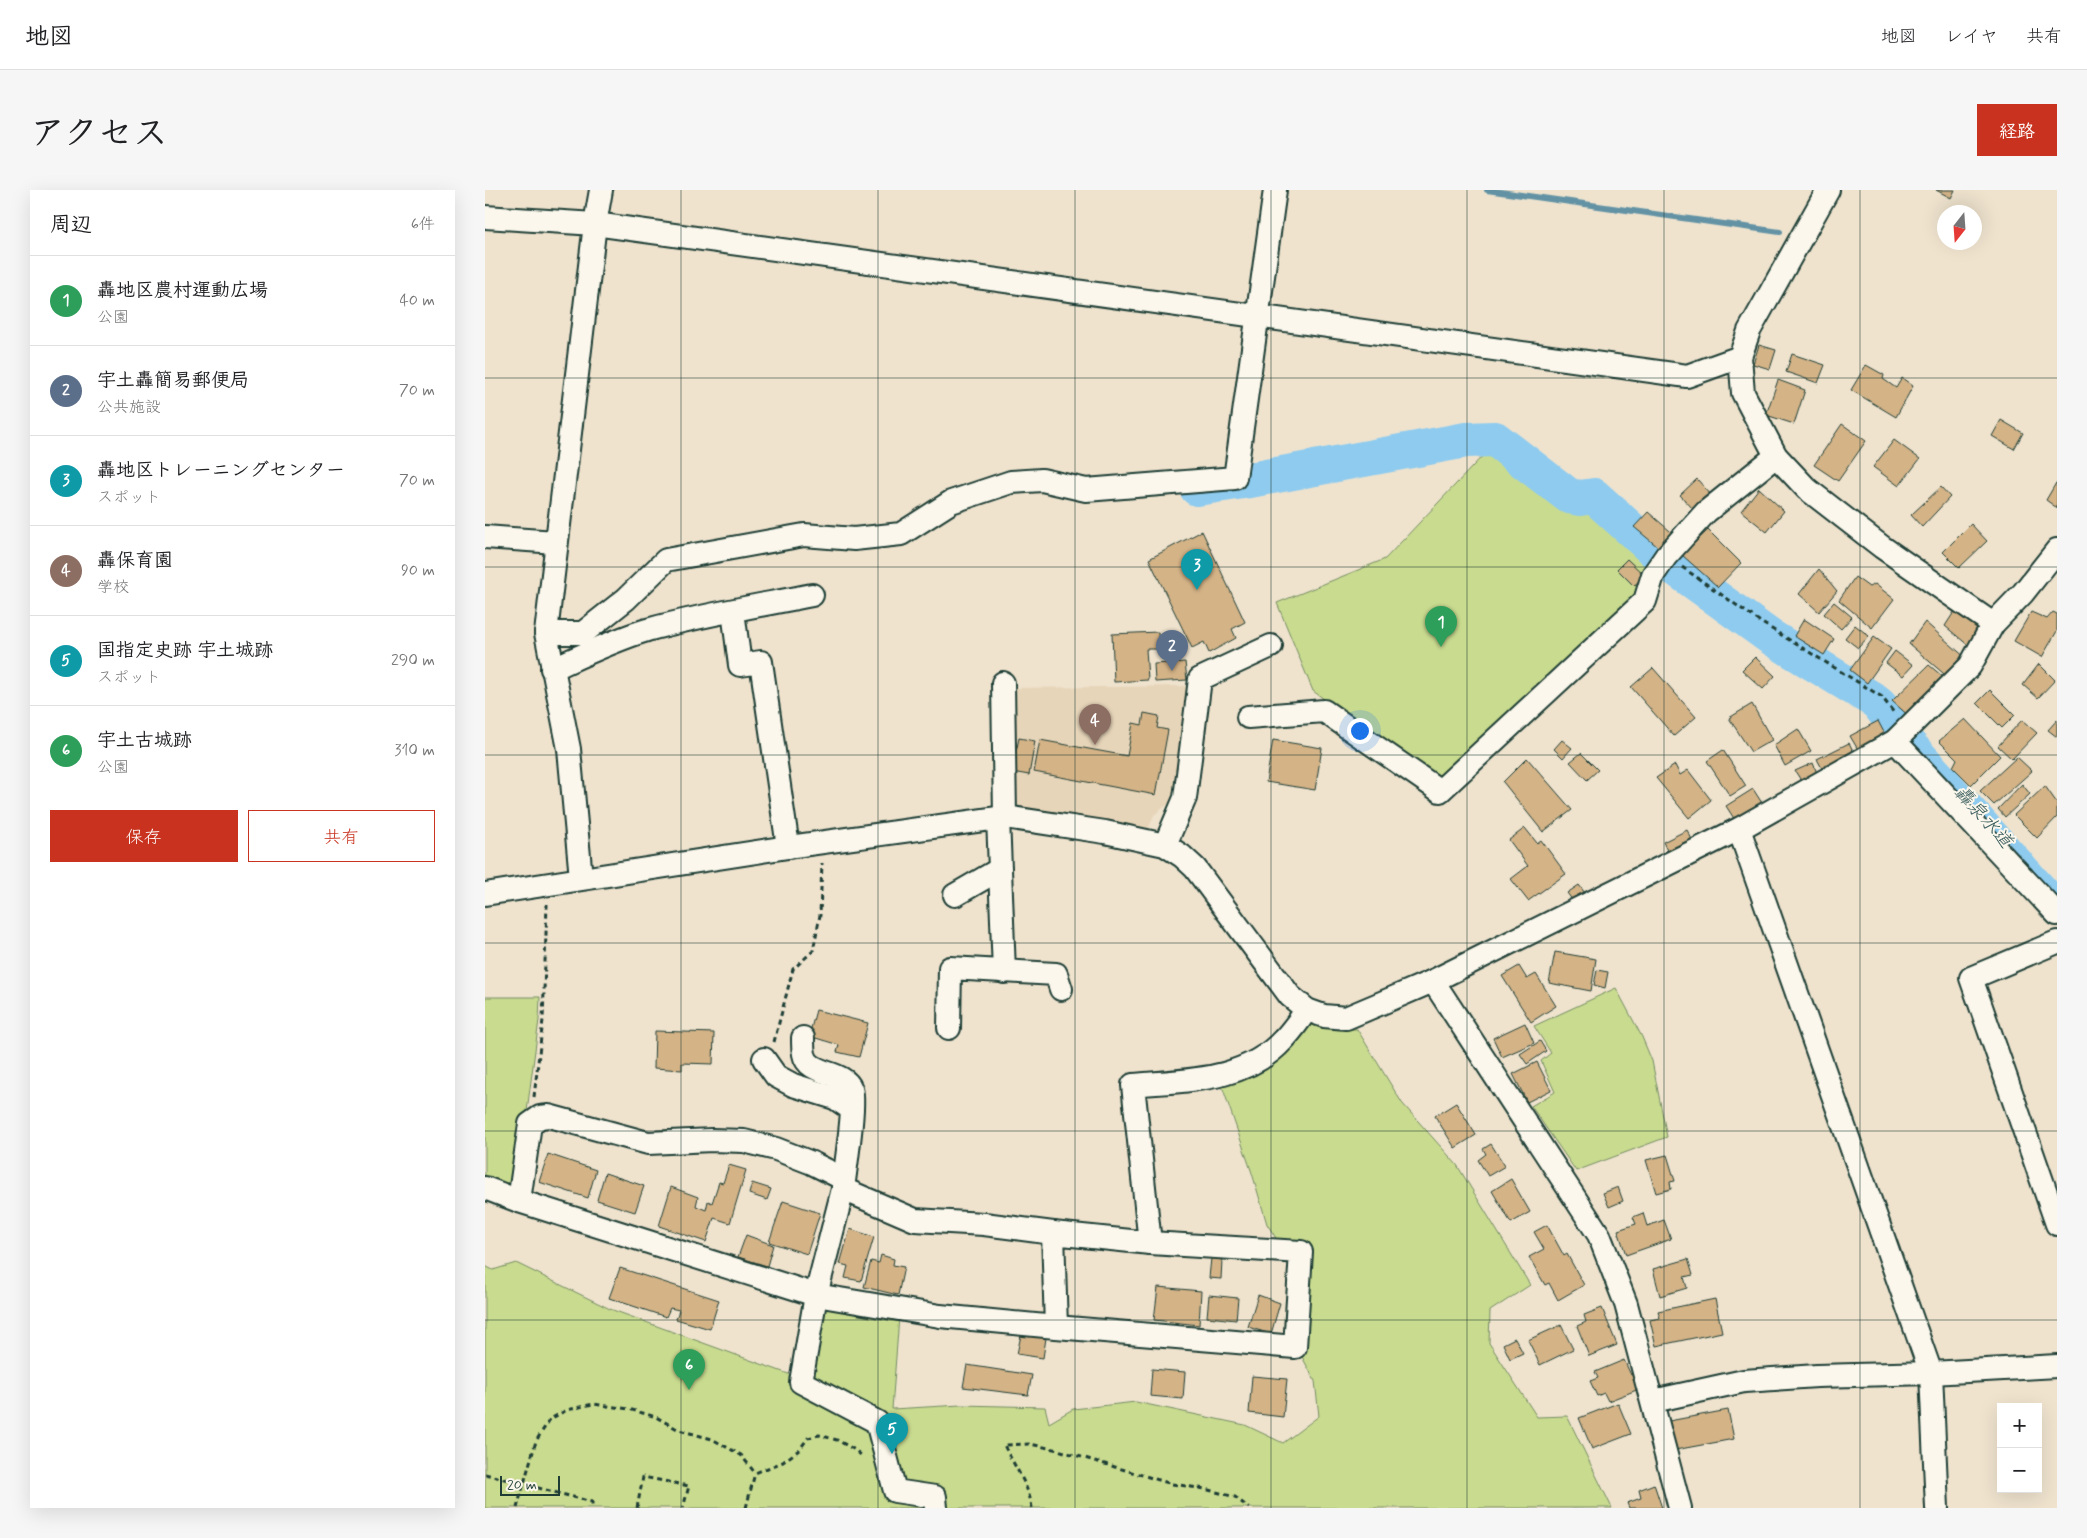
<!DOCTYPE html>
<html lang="ja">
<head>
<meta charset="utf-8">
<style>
  :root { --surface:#fff; --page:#f6f6f6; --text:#202124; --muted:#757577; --line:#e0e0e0; --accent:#c8321e }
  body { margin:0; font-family:Mynerve,"Klee One",sans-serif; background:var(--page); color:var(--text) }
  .controls { position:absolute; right:15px; bottom:15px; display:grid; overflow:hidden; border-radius:0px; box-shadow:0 5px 20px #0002 }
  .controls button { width:45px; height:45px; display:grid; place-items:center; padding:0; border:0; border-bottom:1px solid var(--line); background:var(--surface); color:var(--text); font:25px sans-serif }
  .compass { position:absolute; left:1452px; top:15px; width:45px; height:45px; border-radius:50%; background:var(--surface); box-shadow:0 5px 20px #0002; rotate:197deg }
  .scale { position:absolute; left:15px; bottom:12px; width:60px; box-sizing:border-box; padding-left:5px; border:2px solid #1f3d34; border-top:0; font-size:14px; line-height:18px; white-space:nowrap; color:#1f3d34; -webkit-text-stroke:4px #fbf7ec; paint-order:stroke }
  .you { position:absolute; left:874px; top:540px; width:18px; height:18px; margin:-12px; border:4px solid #fff; border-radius:50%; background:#1a73e8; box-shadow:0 0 0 8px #1a73e833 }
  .badge { display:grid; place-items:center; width:32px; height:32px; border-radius:50%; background:var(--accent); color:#fff; font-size:16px; font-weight:700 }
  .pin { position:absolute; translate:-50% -41px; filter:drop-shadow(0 1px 2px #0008) }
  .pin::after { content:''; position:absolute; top:26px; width:18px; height:15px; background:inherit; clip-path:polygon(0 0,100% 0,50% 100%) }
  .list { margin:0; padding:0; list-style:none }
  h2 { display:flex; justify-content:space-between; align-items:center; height:65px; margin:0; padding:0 20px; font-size:21px }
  h2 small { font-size:16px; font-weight:400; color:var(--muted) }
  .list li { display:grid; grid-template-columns:32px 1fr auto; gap:15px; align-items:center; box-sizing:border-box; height:90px; padding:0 20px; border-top:1px solid var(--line) }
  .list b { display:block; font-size:19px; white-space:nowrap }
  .list p { margin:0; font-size:16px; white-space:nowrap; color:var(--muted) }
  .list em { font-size:16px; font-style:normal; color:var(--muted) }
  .actions { display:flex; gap:10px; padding:15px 20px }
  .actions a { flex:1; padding:11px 0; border:1px solid var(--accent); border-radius:0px; text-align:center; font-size:18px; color:var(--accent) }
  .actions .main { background:var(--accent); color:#fff }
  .map { position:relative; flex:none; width:1572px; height:1318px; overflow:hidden; border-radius:0px }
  header { display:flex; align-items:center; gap:30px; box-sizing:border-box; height:70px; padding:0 25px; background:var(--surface); border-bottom:1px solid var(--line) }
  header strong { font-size:24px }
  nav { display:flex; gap:28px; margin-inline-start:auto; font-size:18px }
  .intro { display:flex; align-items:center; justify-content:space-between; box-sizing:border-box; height:120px; padding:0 30px }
  h1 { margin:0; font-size:35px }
  .button { padding:12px 22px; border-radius:0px; background:var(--accent); color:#fff; font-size:18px; font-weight:700 }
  main { display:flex; gap:30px; padding:0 30px }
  aside { flex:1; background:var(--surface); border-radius:0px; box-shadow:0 5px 20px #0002 }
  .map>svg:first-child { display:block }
  .built { fill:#e7d5b9 }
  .green { fill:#c9db8f; stroke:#748c62 }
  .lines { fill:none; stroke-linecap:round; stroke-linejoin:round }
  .stream { stroke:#6292a4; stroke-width:6 }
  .canal { stroke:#8ecbef; stroke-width:21 }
  .river { stroke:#8ecbef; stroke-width:36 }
  .building { fill:#d4b387; stroke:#1f3d34 }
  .minor-casing { stroke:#1f3d34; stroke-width:26 }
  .path { stroke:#1f3d34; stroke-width:3; stroke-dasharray:5 4; stroke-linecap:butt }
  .minor { stroke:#fbf7ec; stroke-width:22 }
  .grid { fill:none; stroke:#1f3d34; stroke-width:1; stroke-opacity:0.55 }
  .labels { text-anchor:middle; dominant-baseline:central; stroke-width:4; stroke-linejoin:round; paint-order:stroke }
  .water-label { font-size:19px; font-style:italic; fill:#355959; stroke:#fbf7ec }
</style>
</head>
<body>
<header>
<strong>地図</strong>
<nav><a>地図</a><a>レイヤ</a><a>共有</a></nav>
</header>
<div class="intro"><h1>アクセス</h1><a class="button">経路</a></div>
<main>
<aside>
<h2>周辺<small>6件</small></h2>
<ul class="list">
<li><span class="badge" style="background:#2e9e5b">1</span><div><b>轟地区農村運動広場</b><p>公園</p></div><em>40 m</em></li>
<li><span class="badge" style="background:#5c6f8a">2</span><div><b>宇土轟簡易郵便局</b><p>公共施設</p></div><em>70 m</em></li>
<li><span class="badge" style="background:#0f9aa8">3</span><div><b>轟地区トレーニングセンター</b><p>スポット</p></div><em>70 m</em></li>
<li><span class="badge" style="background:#8d6e63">4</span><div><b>轟保育園</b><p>学校</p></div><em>90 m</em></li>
<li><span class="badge" style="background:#0f9aa8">5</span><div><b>国指定史跡 宇土城跡</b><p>スポット</p></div><em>290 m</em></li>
<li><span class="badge" style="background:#2e9e5b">6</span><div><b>宇土古城跡</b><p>公園</p></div><em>310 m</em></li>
</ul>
<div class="actions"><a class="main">保存</a><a>共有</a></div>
</aside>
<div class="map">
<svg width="1572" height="1318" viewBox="0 0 1572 1318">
  <rect width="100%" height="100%" fill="#efe3ce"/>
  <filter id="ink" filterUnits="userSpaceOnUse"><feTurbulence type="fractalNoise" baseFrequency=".02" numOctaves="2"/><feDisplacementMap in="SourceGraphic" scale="10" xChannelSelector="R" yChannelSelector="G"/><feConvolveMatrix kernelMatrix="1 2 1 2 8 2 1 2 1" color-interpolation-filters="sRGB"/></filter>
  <g filter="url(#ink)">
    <path class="built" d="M 702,496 L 687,611 L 669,625 L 662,643 L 527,619 L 524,498 Z"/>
    <g class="green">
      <path d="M 1006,257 L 1093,320 L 1104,310 L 1172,371 L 1157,406 L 955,593 L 828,501 L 792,413 L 900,369 Z"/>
      <path d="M 1131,798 L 1157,847 L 1167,871 L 1182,947 L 1091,981 L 1046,916 L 1070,902 L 1056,871 L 1066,863 L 1049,836 Z"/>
      <path d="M 0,807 L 55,807 L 54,830 L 34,982 L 30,992 L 21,993 L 0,987 Z"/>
      <path d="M 823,831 L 846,839 L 872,839 L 917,913 L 972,975 L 1045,1095 L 1005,1121 L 1004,1153 L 1052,1227 L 1082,1226 L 1127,1318 L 0,1318 L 0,1076 L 8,1080 L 31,1073 L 125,1119 L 309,1186 L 327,1110 L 414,1127 L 407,1219 L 476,1215 L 560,1217 L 564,1233 L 588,1219 L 651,1212 L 760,1235 L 798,1253 L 834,1226 L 830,1191 L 815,1163 L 823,1059 L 796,1056 L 782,1034 L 767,983 L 736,893 L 769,883 L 800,865 Z"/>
    </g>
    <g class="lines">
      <path class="stream" d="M 1002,0 L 1295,42"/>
      <path class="canal" d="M 1425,545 L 1572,708"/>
      <path class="river" d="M 712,298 L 765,290 L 981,250 L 1010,249 L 1084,306 L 1095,308 L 1109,306 L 1183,373 L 1284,446 L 1392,512 L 1410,535"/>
    </g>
    <g class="building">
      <path d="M 1451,0 L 1470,0 L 1466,8 Z"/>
      <path d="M 1274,155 L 1291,160 L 1285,179 L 1268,174 Z"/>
      <path d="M 1307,164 L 1340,175 L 1333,193 L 1301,182 Z"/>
      <path d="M 1381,175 L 1399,185 L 1398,189 L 1411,198 L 1417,188 L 1428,196 L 1411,227 L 1366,200 Z"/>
      <path d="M 1293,190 L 1320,200 L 1309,234 L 1281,225 Z"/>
      <path d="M 1516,230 L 1538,243 L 1529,259 L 1507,246 Z"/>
      <path d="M 1357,234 L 1381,251 L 1353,291 L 1329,275 Z"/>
      <path d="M 1409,250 L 1435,269 L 1414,296 L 1388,277 Z"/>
      <path d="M 1212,289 L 1227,306 L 1209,320 L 1195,305 Z"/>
      <path d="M 1571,293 L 1572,294 L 1572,318 L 1561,310 Z"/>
      <path d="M 1456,297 L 1465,307 L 1437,337 L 1426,325 Z"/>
      <path d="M 1274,298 L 1299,321 L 1282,342 L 1256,321 Z"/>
      <path d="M 1163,322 L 1192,347 L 1179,362 L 1149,337 Z"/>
      <path d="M 1486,334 L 1502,351 L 1474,378 L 1458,362 Z"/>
      <path d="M 1223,340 L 1256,373 L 1233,397 L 1197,365 Z"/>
      <path d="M 717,341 L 760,432 L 747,439 L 751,448 L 724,463 L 719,452 L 707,458 L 664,369 Z"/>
      <path d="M 1142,369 L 1159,385 L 1149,396 L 1132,379 Z"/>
      <path d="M 1334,379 L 1352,401 L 1334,422 L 1314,404 Z"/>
      <path d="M 1370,387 L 1384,397 L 1390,394 L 1409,409 L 1387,438 L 1354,410 Z"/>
      <path d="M 1349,412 L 1367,427 L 1356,439 L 1339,424 Z"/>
      <path d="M 1471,419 L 1498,439 L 1484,456 L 1460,436 Z"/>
      <path d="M 1546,422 L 1562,429 L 1568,422 L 1572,424 L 1572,441 L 1557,467 L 1529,451 Z"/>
      <path d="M 1319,429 L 1349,449 L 1339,465 L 1309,446 Z"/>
      <path d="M 1440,432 L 1482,469 L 1465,489 L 1424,454 Z"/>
      <path d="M 1370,435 L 1384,446 L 1373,458 L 1360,448 Z"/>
      <path d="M 673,442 L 674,459 L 661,459 L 663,490 L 629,492 L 627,444 Z"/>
      <path d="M 1389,447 L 1406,459 L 1382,493 L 1365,480 Z"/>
      <path d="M 1410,461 L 1428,475 L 1418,486 L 1401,473 Z"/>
      <path d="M 1270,467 L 1290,486 L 1278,499 L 1257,480 Z"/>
      <path d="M 700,472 L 702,490 L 670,492 L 669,474 Z"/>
      <path d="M 1554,474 L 1570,490 L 1553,508 L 1538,495 Z"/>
      <path d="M 1444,475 L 1464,492 L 1426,528 L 1407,511 Z"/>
      <path d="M 1168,478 L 1211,527 L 1189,546 L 1146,497 Z"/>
      <path d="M 1505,500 L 1530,525 L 1517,538 L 1492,513 Z"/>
      <path d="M 1267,514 L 1287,550 L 1266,562 L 1244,528 Z"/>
      <path d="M 659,523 L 674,526 L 672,538 L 683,540 L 671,605 L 549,582 L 555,550 L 642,566 L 648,533 L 657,535 Z"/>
      <path d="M 1480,529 L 1515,566 L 1486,595 L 1468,577 L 1472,569 L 1454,551 Z"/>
      <path d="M 1537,530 L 1552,543 L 1527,569 L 1513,556 Z"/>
      <path d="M 1572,530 L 1572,547 L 1563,540 Z"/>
      <path d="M 1393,531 L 1402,548 L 1375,563 L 1365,546 Z"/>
      <path d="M 1313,539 L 1326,561 L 1300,576 L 1289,555 Z"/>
      <path d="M 534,548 L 550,551 L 544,585 L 527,582 Z"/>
      <path d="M 788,550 L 837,558 L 830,600 L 781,592 Z"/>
      <path d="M 1077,550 L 1087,558 L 1078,568 L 1069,559 Z"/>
      <path d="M 1364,553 L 1371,566 L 1339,582 L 1332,569 Z"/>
      <path d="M 1238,560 L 1261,596 L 1245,606 L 1222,571 Z"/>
      <path d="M 1096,563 L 1113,580 L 1102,590 L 1085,572 Z"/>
      <path d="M 1532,567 L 1547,581 L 1509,615 L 1495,601 Z"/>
      <path d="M 1042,568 L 1087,620 L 1058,642 L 1018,592 Z"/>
      <path d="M 1328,573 L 1334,588 L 1319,595 L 1310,581 Z"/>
      <path d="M 1190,575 L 1195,585 L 1203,580 L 1226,610 L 1204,628 L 1171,588 Z"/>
      <path d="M 1537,594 L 1545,604 L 1520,627 L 1513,619 Z"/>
      <path d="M 1560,596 L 1572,613 L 1572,627 L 1552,648 L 1529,625 Z"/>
      <path d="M 1268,599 L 1277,613 L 1250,630 L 1241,616 Z"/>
      <path d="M 1040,638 L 1052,653 L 1056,650 L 1081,684 L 1043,711 L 1026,689 L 1043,676 L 1024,650 Z"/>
      <path d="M 1202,640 L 1211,657 L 1186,669 L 1178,652 Z"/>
      <path d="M 1094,695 L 1103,707 L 1091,715 L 1082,703 Z"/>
      <path d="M 1070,762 L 1111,769 L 1106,801 L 1064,793 Z"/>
      <path d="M 1034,776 L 1042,789 L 1051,784 L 1071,816 L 1046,832 L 1017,786 Z"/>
      <path d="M 1112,780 L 1123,782 L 1120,798 L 1109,795 Z"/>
      <path d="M 331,820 L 383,833 L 374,867 L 352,862 L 354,855 L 324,846 Z"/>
      <path d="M 1040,833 L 1049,853 L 1017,867 L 1008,848 Z"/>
      <path d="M 170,841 L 229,843 L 228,874 L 197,873 L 197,880 L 169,878 Z"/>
      <path d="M 1055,851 L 1061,861 L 1042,874 L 1035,864 Z"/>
      <path d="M 1052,872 L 1066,900 L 1042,912 L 1028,884 Z"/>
      <path d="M 971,913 L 991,945 L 970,958 L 950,926 Z"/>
      <path d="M 1006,954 L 1020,976 L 1003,986 L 993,970 L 1001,964 L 998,959 Z"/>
      <path d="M 63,964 L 111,980 L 103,1008 L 54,992 Z"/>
      <path d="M 1182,965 L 1190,991 L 1185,992 L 1186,999 L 1171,1003 L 1161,970 Z"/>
      <path d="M 244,975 L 261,980 L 245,1033 L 229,1028 L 221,1052 L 174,1036 L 186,997 L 213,1007 L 211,1016 L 221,1020 L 223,1011 L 227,1013 L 234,992 L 238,993 Z"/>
      <path d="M 120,983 L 159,996 L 150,1022 L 112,1010 Z"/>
      <path d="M 1026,989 L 1045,1022 L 1026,1033 L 1007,1001 Z"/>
      <path d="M 267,993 L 286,999 L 282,1010 L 264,1004 Z"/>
      <path d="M 1133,997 L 1138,1011 L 1124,1017 L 1118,1003 Z"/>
      <path d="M 298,1011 L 335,1023 L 322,1064 L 284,1052 Z"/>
      <path d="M 1158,1023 L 1162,1036 L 1179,1030 L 1186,1049 L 1141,1065 L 1133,1040 L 1151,1034 L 1148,1027 Z"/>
      <path d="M 1062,1035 L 1079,1066 L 1082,1064 L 1099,1095 L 1073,1110 L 1064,1093 L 1060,1095 L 1044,1067 L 1059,1059 L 1049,1042 Z"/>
      <path d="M 365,1039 L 389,1047 L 376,1091 L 360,1088 L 363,1076 L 355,1074 Z"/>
      <path d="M 261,1045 L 288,1055 L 282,1076 L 253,1067 Z"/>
      <path d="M 396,1065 L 409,1069 L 408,1075 L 419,1077 L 413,1105 L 379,1097 L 386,1071 L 394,1073 Z"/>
      <path d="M 726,1068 L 737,1070 L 736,1089 L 724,1088 Z"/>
      <path d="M 1203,1069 L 1208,1085 L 1199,1087 L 1202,1098 L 1175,1106 L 1168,1079 Z"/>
      <path d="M 135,1078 L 234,1110 L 225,1139 L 191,1129 L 194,1120 L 185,1118 L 181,1127 L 124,1108 Z"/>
      <path d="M 673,1097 L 716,1101 L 714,1135 L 669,1130 Z"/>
      <path d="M 724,1105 L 753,1108 L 751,1130 L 722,1127 Z"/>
      <path d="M 773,1105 L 795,1113 L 786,1144 L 763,1137 Z"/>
      <path d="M 1230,1109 L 1237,1142 L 1171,1156 L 1165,1130 L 1175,1128 L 1173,1121 Z"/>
      <path d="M 1117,1118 L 1132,1155 L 1104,1166 L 1092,1136 L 1101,1132 L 1099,1125 Z"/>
      <path d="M 1076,1135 L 1088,1159 L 1055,1175 L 1043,1150 Z"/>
      <path d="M 536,1145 L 561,1148 L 558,1168 L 532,1164 Z"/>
      <path d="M 1030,1148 L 1038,1163 L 1025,1169 L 1018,1154 Z"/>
      <path d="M 1139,1170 L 1146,1185 L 1156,1181 L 1162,1196 L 1123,1211 L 1119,1203 L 1112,1206 L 1105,1191 L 1113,1188 L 1110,1182 Z"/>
      <path d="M 482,1175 L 547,1185 L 543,1205 L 478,1197 Z"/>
      <path d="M 667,1179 L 700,1182 L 698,1209 L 665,1206 Z"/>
      <path d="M 767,1186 L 802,1189 L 798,1227 L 764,1223 Z"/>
      <path d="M 1133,1213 L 1146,1244 L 1107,1259 L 1094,1228 Z"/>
      <path d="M 1243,1220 L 1249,1249 L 1190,1260 L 1184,1231 Z"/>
      <path d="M 1169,1294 L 1177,1318 L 1144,1318 L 1142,1313 L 1156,1308 L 1154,1300 Z"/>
    </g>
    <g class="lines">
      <defs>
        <g id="minor">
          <path d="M 1343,0 L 1264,141 L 1255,167 L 1258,203 L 1291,266 L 1322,299 L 1397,357 L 1508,434"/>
          <path d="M 0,27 L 110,34 L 1202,186 L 1255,167"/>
          <path d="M 0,347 L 71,352"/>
          <path d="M 248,421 L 255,475 L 276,472 L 303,657"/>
          <path d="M 61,443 L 98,443 L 141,409 L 181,370 L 319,345 L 369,349 L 416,344 L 466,312 L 526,292 L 557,290 L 601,300 L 750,288 L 790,0"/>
          <path d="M 67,479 C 98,465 129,450 162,440 C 216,425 272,416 327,405"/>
          <path d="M 518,493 L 520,627"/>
          <path d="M 763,527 L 839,521 L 955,601 L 1160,411 L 1168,385 L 1181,366 L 1221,322 L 1291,266"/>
          <path d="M 1410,551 L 1572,724"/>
          <path d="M 513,628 L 519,782"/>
          <path d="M 1254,639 L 1446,1183 L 1452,1318"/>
          <path d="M 680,655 L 700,608 L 715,489 L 786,456"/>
          <path d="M 96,688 L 84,559 L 61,443 L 110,34 L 116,0"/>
          <path d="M 0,704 L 303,657 L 513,628 L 520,627 L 620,642 L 680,655 L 697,666 L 710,678 L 805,806 L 822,820 L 839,826 L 861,828 L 906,809 L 948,791 L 1254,639 L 1410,551 L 1485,476 L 1508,434 L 1538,403 L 1572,360"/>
          <path d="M 470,705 L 515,679"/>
          <path d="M 1572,752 L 1486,788 L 1572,1034"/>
          <path d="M 948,791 L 1114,1045 L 1141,1114 L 1195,1318"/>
          <path d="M 464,838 L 465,778 L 571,784 L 576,799"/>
          <path d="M 318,848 C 318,853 318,859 319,864 C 323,886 358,879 366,899 C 371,911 360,981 358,999"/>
          <path d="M 279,869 L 291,886 L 308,895 L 350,908 L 366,919"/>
          <path d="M 0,998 L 34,1011 L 331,1105 L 455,1126 L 571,1137 L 568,1043 L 665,1053 L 648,895 C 700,890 760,892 798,850 C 807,841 814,830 822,820"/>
          <path d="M 34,1011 L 45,934 L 55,927 L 64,926 L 163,953 L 227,950 L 259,951 L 291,959 L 327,973 L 359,989"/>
          <path d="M 571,1137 L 810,1157 L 816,1062 L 665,1053"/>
          <path d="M 1168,1211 L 1259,1191 L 1332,1186 L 1446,1183 L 1572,1176"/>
          <path d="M 451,1318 L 450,1307 L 410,1301 L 392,1232 L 316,1192 L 331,1105 L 358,999 L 430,1030 L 499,1034 L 568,1043"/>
        </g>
      </defs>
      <use href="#minor" class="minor-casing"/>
      <g class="path">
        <path d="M 1197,377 L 1277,433 L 1397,507 L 1409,523"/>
        <path d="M 289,852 L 308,779 L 328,761 L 335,725 L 337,673"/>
        <path d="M 49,907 L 58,830 L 62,714"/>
        <path d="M 0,1284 L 107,1312 L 107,1318"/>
        <path d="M 32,1318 L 51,1251 L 65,1229 L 82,1220 L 108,1214 L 144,1219 L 171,1227 L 194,1240 L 227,1249 L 256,1265 L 270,1283 L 298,1272 L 314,1260 L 323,1248 L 334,1245 L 352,1250 L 370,1260 L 378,1267"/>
        <path d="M 152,1318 L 158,1287 L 204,1296 L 198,1318"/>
        <path d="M 261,1318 L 270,1283"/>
        <path d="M 547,1318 C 544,1295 529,1276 519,1255 L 545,1254 L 573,1260 L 687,1294 L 720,1299 L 750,1307 L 764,1318"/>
      </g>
      <use href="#minor" class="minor"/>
    </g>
  </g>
  <path class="grid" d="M 196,0 L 196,1318M 393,0 L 393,1318M 590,0 L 590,1318M 786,0 L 786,1318M 982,0 L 982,1318M 1179,0 L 1179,1318M 1375,0 L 1375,1318M 0,188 L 1572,188M 0,377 L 1572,377M 0,565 L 1572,565M 0,753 L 1572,753M 0,941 L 1572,941M 0,1130 L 1572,1130"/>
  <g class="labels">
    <g class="water-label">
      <text transform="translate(1498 627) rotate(48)">轟泉水道</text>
    </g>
  </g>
</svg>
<div class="controls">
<button>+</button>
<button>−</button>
</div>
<svg class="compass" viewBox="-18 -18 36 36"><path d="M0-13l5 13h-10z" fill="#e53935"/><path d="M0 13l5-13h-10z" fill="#757577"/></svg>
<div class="scale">20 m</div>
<div class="you"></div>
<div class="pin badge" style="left:956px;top:457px;background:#2e9e5b">1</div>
<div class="pin badge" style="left:687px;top:481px;background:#5c6f8a">2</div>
<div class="pin badge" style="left:712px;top:400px;background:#0f9aa8">3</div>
<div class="pin badge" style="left:610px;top:555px;background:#8d6e63">4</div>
<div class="pin badge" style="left:407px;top:1264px;background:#0f9aa8">5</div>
<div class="pin badge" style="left:204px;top:1200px;background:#2e9e5b">6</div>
</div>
</main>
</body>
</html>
